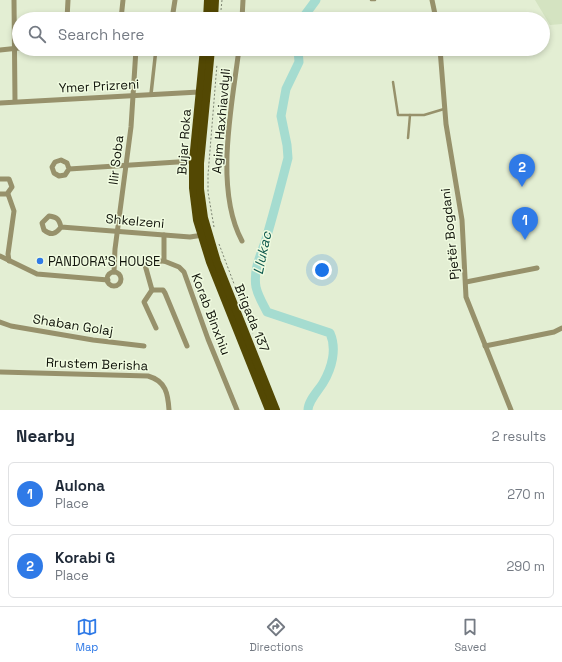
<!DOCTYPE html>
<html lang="en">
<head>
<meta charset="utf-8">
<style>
  :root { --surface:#fff; --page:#f6f6f7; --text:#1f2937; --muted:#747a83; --line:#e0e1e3; --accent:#2f7ae7 }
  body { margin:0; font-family:"Space Grotesk",sans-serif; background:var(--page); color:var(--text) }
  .you { position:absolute; left:322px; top:270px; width:14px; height:14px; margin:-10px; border:3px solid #fff; border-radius:50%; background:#1a73e8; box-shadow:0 0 0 6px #1a73e833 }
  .badge { display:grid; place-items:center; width:26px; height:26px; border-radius:50%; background:var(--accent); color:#fff; font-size:13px; font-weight:700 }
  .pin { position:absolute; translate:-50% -33px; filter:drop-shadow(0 1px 2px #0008) }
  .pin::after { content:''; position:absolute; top:21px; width:14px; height:12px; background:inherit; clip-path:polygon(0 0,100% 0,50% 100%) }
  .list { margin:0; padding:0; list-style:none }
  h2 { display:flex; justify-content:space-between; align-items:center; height:52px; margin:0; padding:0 16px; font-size:17px }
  h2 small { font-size:13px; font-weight:400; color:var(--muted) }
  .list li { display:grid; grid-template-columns:26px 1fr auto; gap:12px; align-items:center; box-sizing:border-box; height:64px; margin:0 8px 8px; padding:0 8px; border:1px solid var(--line); border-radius:6px }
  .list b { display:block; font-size:15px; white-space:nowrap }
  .list p { margin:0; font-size:13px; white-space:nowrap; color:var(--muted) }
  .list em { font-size:13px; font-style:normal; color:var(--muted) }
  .icon { flex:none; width:22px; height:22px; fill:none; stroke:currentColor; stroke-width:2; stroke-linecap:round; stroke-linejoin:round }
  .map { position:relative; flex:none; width:562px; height:410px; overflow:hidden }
  .search { position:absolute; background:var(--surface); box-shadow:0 2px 6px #0003; left:12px; right:12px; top:12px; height:44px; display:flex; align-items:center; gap:10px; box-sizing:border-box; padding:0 14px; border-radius:22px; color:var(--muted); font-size:15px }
  .sheet { height:196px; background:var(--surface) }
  nav { display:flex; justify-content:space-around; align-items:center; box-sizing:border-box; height:56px; border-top:1px solid var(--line); background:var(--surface); font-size:11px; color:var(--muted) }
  nav a { display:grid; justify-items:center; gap:2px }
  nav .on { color:var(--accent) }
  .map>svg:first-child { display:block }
  .built { fill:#d4e3c1 }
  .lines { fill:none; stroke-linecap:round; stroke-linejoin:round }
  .river { stroke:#a5dcd0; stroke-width:9 }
  .path { stroke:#7d8472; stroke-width:1; stroke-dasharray:2 2; stroke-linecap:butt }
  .service { stroke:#97916b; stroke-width:2.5 }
  .pedestrian { stroke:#97916b; stroke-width:3.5 }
  .minor { stroke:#97916b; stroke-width:5 }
  .primary { stroke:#534803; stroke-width:8 }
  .poi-dot { fill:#2f7ae7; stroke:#f0fbe0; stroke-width:1.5 }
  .labels { text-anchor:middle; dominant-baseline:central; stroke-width:3; stroke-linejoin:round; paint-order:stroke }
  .street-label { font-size:13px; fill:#10130a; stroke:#f0fbe0 }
  .poi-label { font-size:13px; fill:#10130a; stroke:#f0fbe0; text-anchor:start }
  .water-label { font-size:14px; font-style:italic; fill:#0f5a4e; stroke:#f0fbe0 }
</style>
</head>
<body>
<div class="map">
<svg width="562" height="410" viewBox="0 0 562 410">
  <rect width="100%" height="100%" fill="#e3eed3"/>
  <path class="built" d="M 535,0 L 562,0 L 562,24 L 550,25 Z"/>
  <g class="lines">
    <g class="river">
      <path d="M 302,19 L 316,0"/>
      <path d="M 298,49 L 299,62 L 286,89 L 281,116 L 287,145 L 288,158 C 281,185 274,212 266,239 C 261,255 253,269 256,287 C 258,296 263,304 267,312 L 330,333 C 337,349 332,368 323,383 C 318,391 308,401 308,410"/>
    </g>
    <g class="path">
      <path d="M 221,10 L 222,0"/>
      <path d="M 214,227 L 208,192 L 208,175 L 217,64"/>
      <path d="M 219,244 L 253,334"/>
    </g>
    <g class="service">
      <path d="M 371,0 L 375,0"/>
      <path d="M 393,82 L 398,115 L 424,115 L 444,109"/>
      <path d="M 408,138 L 410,115"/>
    </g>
    <path class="pedestrian" d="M 151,94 L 156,49"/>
    <g class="minor">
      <path d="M 14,0 L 15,101"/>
      <path d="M 432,0 L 436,19"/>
      <path d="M 67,19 L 68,0"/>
      <path d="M 121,19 L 123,0"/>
      <path d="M 172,19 L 175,0"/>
      <path d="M 242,19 L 243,0"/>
      <path d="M 239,49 C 232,105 214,189 242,241"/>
      <path d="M 440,49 L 446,124 L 462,220 L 466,297 L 511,410"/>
      <path d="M 0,50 L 19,48"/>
      <path d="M 0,103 L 199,92"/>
      <path d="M 69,169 L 65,175 L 59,176 L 54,173 L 52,167 L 55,162 L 61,160 L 67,163 L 69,169 L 193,161"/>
      <path d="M 0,179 L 9,179 L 12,187 L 7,194 L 0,194"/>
      <path d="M 8,194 L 14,211 L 8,254 L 9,261"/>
      <path d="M 61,227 C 59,219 57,217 49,216 L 42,223 L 44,230 C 51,236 56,234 61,227 L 190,237 L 203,235"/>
      <path d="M 164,235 L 164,261 L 179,267 L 184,272 L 208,339 L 237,410"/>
      <path d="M 0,256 L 37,274 L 108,280"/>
      <path d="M 114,272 L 115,249 L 131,127 L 136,49"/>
      <circle cx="114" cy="279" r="7"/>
      <path d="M 466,282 L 537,268"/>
      <path d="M 152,290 L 163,290 L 165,293 L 187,346"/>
      <path d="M 0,322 L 11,326 L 93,340 L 144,346"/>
      <path d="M 156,328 L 144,302 L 152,290 L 145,265 L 146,262 L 164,261"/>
      <path d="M 485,346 L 554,332 L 562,328"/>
      <path d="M 0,372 L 148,376 C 166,381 168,394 169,410"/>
    </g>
    <g class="primary">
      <path d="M 207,19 L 208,0"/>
      <path d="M 214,19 L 215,0"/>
      <path d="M 204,49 L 193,161 L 193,188 L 197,220 L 210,262 L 269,410"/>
      <path d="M 211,49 L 200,163 L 200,189 L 204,218 L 217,262 L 276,410"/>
    </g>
  </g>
  <circle class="poi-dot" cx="40" cy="261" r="4"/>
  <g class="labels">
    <g class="street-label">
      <text transform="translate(99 86) rotate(-3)">Ymer Prizreni</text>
      <text transform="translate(221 121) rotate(-85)">Agim Haxhiavdyli</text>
      <text transform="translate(184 142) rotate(-86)">Bujar Roka</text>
      <text transform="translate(116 160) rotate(-83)">Ilir Soba</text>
      <text transform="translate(135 221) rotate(5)">Shkelzeni</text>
      <text transform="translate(450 234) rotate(-96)">Pjetër Bogdani</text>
      <text transform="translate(211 314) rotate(69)">Korab Binxhiu</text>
      <text transform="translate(252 318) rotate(68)">Brigada 137</text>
      <text transform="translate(73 325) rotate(9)">Shaban Golaj</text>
      <text transform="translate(97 364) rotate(2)">Rrustem Berisha</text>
    </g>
    <g class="poi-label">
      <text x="48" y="261">PANDORA'S HOUSE</text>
    </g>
    <g class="water-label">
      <text transform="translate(262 253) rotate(-78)">Llukac</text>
    </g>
  </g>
</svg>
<div class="you"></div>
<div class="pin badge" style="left:525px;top:240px">1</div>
<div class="pin badge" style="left:522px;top:187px">2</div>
<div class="search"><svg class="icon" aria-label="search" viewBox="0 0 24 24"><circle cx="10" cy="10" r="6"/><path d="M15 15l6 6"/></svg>Search here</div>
</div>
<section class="sheet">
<h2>Nearby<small>2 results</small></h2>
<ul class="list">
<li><span class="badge">1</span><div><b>Aulona</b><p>Place</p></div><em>270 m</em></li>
<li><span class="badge">2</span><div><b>Korabi G</b><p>Place</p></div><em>290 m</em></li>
</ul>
</section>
<nav>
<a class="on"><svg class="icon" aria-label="map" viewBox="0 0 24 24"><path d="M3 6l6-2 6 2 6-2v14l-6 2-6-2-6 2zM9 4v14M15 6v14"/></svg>Map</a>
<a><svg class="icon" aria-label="directions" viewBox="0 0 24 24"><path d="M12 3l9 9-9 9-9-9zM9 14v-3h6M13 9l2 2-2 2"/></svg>Directions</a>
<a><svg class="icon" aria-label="saved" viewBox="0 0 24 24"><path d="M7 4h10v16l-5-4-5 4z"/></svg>Saved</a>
</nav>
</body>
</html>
